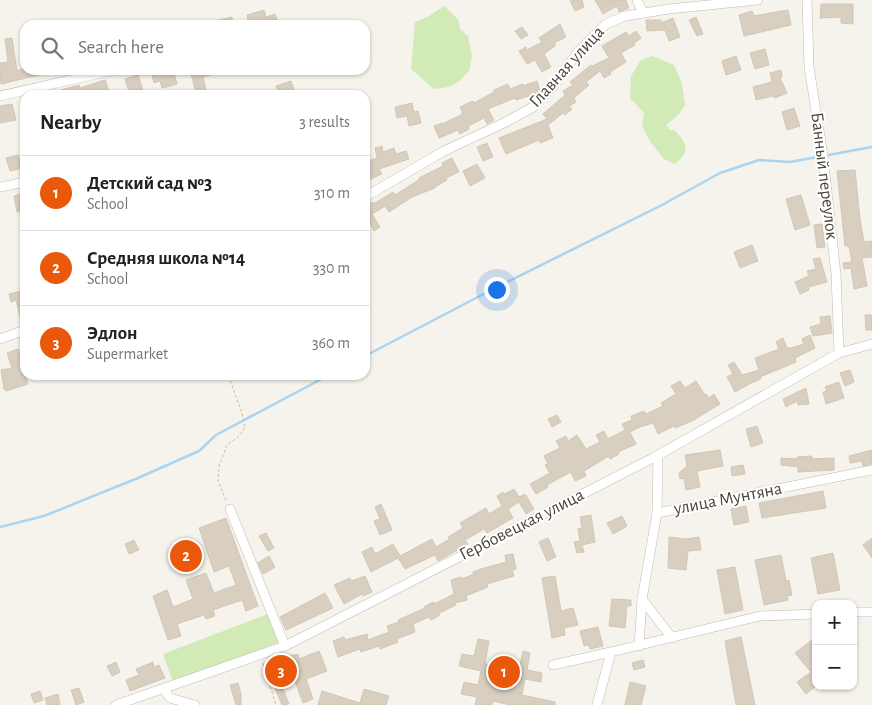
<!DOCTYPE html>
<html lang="en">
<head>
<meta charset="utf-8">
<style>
  :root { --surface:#fff; --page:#f2f2f2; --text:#222; --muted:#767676; --line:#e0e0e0; --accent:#ea580c }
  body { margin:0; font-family:"Alegreya Sans",sans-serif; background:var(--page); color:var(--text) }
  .controls { position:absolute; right:15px; bottom:15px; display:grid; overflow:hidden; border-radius:10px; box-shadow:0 1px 4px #0004 }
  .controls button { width:45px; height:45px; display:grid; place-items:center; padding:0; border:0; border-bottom:1px solid var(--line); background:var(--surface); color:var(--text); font:25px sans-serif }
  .you { position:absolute; left:496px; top:289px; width:18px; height:18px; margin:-12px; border:4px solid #fff; border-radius:50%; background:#1a73e8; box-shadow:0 0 0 8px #1a73e833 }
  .badge { display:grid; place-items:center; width:32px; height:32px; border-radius:50%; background:var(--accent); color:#fff; font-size:16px; font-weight:700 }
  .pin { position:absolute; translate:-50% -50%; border:2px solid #fff; box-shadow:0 1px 5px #0006 }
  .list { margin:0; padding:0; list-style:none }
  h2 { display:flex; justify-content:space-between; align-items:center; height:65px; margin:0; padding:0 20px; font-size:21px }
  h2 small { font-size:16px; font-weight:400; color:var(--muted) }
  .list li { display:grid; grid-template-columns:32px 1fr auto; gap:15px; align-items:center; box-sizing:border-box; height:75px; padding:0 20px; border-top:1px solid var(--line) }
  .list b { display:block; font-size:19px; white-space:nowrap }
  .list p { margin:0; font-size:16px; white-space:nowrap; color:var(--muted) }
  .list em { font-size:16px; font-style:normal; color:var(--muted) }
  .icon { flex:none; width:28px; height:28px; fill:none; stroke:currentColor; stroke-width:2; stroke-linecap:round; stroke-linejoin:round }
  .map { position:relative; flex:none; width:872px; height:705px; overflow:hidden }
  .search { position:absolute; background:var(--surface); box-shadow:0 1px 4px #0004; left:20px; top:20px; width:350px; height:55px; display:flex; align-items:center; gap:12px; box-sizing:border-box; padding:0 18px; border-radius:15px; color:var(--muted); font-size:19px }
  .panel { position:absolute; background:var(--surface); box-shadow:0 1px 4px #0004; left:20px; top:90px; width:350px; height:290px; border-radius:15px }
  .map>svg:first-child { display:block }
  .green { fill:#d2eab5 }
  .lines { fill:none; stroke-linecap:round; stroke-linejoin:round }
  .stream { stroke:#a9d4f2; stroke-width:2.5 }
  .building { fill:#d8cfc1; stroke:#d3c7b4 }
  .minor-casing { stroke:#c2bbae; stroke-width:10 }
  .path { stroke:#c4b79f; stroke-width:1; stroke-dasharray:2.5 2.5; stroke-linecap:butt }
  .minor { stroke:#fff; stroke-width:9 }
  .labels { text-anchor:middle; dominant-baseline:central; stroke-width:4; stroke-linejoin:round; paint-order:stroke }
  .street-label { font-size:18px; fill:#4b4439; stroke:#fff }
</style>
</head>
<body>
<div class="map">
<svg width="872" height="705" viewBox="0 0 872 705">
  <rect width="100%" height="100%" fill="#f6f3ec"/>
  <g class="green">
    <path d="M 444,6 L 458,19 L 460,29 L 468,36 L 472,56 L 470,69 L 461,80 L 449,87 L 434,89 L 411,69 L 415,22 L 429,16 Z"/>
    <path d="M 653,56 L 674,65 L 682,83 L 685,105 L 678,115 L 666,125 L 670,130 L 674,130 C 687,142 691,152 675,164 L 664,159 L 649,140 L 642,126 L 644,113 L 630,98 L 631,76 L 641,60 Z"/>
    <path d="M 268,614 L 280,642 L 173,682 L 163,654 Z"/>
  </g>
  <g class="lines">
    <g class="stream">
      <path d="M 365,356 L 497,287 L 662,205 L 720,173 L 759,160 L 790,162 L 872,147"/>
      <path d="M 0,527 L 44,516 L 138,478 L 199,451 L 216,435 L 329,375"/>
    </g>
  </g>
  <g class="building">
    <path d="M 570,0 L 582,0 L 584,7 L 575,11 Z"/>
    <path d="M 595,0 L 627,0 L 626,1 L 629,8 L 619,12 L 617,6 L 603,14 Z"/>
    <path d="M 821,4 L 853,4 L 853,24 L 841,23 L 841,17 L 820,18 Z"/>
    <path d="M 264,10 L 266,17 L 275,14 L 279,25 L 249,25 L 247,15 Z"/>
    <path d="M 788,10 L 791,25 L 744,36 L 739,15 L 752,11 L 754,16 Z"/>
    <path d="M 232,17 L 233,25 L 210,25 L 210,22 Z"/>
    <path d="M 696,17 L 703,34 L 697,36 L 689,20 Z"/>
    <path d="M 673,18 L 680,37 L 669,41 L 665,30 L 647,31 L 646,20 L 661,20 L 661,23 Z"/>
    <path d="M 560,24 L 566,37 L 554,43 L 556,45 L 544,54 L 551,67 L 542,72 L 535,60 L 527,64 L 519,51 L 526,47 L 527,50 L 542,42 L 539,38 Z"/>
    <path d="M 522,27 L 528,35 L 521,39 L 515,31 Z"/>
    <path d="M 636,31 L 641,38 L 634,43 L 635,45 L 621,53 L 626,62 L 610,72 L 611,74 L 604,78 L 600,71 L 586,82 L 589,85 L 574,98 L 576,102 L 569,106 L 572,109 L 565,115 L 563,113 L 548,125 L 553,138 L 540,143 L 539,140 L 506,154 L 499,138 L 547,119 L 543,114 L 565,95 L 563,91 L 573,85 L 570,82 L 591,65 L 592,66 L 609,58 L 602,46 L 626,32 L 629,36 Z"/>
    <path d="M 12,38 L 17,71 L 25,68 L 25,70 L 38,70 L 39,75 L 1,84 L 0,63 L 8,62 L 5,39 Z"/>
    <path d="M 765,49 L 769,65 L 755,69 L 750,53 Z"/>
    <path d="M 736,56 L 741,70 L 726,75 L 722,61 Z"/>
    <path d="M 151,70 L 173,70 L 177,84 L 162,88 L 160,81 L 154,83 Z"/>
    <path d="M 190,70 L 221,70 L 221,72 L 203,77 L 206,90 L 196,93 Z"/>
    <path d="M 781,70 L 782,77 L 780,78 L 787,93 L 775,98 L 773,96 L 756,100 L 753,87 L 772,82 L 770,73 Z"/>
    <path d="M 138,75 L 143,91 L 130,95 L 125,79 Z"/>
    <path d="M 105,80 L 110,95 L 62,95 L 61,90 L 79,85 L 80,88 Z"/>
    <path d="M 291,81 L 296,95 L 280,95 L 276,86 Z"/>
    <path d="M 537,81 L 540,91 L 534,96 L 530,98 L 529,96 L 516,100 L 515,98 L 488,109 L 494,120 L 487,124 L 484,118 L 468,126 L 469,129 L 460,134 L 458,130 L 439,138 L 434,126 L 442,123 L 442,124 L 463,114 L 460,107 L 473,101 L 474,103 L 494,92 L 494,90 L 508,84 L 510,89 L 523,84 L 523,86 Z"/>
    <path d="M 412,103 L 414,112 L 418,111 L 421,123 L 409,126 L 407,116 L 397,118 L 395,107 Z"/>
    <path d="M 12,104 L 16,120 L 0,123 L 0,106 Z"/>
    <path d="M 794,108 L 800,126 L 787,130 L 782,112 Z"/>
    <path d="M 487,143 L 493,157 L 483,161 L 477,147 Z"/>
    <path d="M 382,146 L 383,152 L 394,148 L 396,154 L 406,151 L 409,159 L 379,169 L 382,174 L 368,180 L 365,172 L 365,162 L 377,158 L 375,148 Z"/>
    <path d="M 18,155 L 22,168 L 10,171 L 6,158 Z"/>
    <path d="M 452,158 L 459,172 L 446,178 L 447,180 L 435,187 L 435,188 L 412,197 L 389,212 L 385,206 L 372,214 L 380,227 L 374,231 L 370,223 L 365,226 L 365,203 L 367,206 L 372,202 L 373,204 L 393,192 L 395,195 L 420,179 L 419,178 L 443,166 L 442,163 Z"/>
    <path d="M 477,164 L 485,178 L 470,186 L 463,171 Z"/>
    <path d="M 855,170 L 860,219 L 864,242 L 872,241 L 872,257 L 862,258 L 867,286 L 854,289 L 851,268 L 844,269 L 843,263 L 852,262 L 849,246 L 845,246 L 837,171 Z"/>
    <path d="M 25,193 L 25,211 L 17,212 L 14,196 Z"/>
    <path d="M 801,195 L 810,225 L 795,230 L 786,199 Z"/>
    <path d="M 822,224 L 825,247 L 817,248 L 814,225 Z"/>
    <path d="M 752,245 L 758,261 L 740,268 L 734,252 Z"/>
    <path d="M 820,258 L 827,282 L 808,287 L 809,290 L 800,294 L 795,282 L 809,276 L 807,271 L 816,269 L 813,259 Z"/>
    <path d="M 25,290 L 25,324 L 22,324 L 16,300 L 11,302 L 9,294 Z"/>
    <path d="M 865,315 L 872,315 L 872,330 L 866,330 Z"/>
    <path d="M 830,316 L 832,333 L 813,336 L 810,327 L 821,324 L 820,317 Z"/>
    <path d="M 810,335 L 815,348 L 795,358 L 796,362 L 760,377 L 761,379 L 751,383 L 735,392 L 727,377 L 733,374 L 728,365 L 734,362 L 742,375 L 759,370 L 755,358 L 779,349 L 776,342 L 783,338 L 787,348 L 791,348 L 804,344 L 802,339 Z"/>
    <path d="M 18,349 L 28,384 L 6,391 L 5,389 L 4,389 L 1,370 L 12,368 L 7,353 Z"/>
    <path d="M 850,370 L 854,382 L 845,386 L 840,373 Z"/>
    <path d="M 680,381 L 685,388 L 696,381 L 705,395 L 706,394 L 709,398 L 714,394 L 720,404 L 692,421 L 675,428 L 674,426 L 658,434 L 653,423 L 640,427 L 630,432 L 636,444 L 618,452 L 619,454 L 610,459 L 609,456 L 584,471 L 586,476 L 575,481 L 571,472 L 547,485 L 548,487 L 536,494 L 530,484 L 550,473 L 545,465 L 548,464 L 544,456 L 560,448 L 556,441 L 566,436 L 568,441 L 577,435 L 586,449 L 600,442 L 596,435 L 604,431 L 608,439 L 625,430 L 622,424 L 632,420 L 631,416 L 644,411 L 646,414 L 663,406 L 661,403 L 676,394 L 671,386 Z"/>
    <path d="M 839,382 L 844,398 L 826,404 L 823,392 L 827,391 L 825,387 Z"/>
    <path d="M 806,388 L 809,404 L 798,405 L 797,401 L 786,407 L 783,399 Z"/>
    <path d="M 557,415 L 561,422 L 552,427 L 548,419 Z"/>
    <path d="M 757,426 L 763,443 L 751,447 L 746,429 Z"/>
    <path d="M 720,450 L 723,466 L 697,471 L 700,487 L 686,490 L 684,478 L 680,479 L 679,473 L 687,466 L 685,455 Z"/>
    <path d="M 872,450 L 872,464 L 863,466 L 862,461 L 850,463 L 849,456 Z"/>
    <path d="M 812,456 L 812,459 L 834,458 L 834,470 L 798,472 L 798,467 L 781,465 L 781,458 L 797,459 L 797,457 Z"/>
    <path d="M 743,465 L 745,474 L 732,476 L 731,467 Z"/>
    <path d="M 514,489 L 519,497 L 525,494 L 534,509 L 526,514 L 519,502 L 508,509 L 513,518 L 487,533 L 484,529 L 465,540 L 468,544 L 438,561 L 435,555 L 405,569 L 398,558 L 371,572 L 362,552 L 372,547 L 375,554 L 393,544 L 400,556 L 432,539 L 436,547 L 450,539 L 448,537 L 463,528 L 460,523 L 486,508 L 489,514 L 502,506 L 497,496 L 503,492 L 504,494 Z"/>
    <path d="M 823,491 L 826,508 L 762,518 L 759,503 Z"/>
    <path d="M 381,504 L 392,530 L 380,535 L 374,521 L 380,519 L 375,507 Z"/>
    <path d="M 746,506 L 749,522 L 734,525 L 731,509 Z"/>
    <path d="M 591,515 L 595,542 L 582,545 L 584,552 L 577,553 L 574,542 L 580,541 L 578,529 L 582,528 L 580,517 Z"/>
    <path d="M 622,516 L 627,526 L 613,534 L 607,523 Z"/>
    <path d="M 226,518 L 258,606 L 246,611 L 242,600 L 213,610 L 215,616 L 206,619 L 204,615 L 177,624 L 181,636 L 168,640 L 153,596 L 167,590 L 173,607 L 193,599 L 186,580 L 206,573 L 214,593 L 236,585 L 229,566 L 214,572 L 199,528 Z"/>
    <path d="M 266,533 L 274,548 L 268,551 L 259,536 Z"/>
    <path d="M 669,537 L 686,539 L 699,537 L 701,550 L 688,551 L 686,570 L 668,568 Z"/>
    <path d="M 548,538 L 556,557 L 547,561 L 539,542 Z"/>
    <path d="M 872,538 L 872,558 L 863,545 Z"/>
    <path d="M 134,540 L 139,550 L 129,554 L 125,544 Z"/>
    <path d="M 833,553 L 840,590 L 818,594 L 811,558 Z"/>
    <path d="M 513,554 L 516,569 L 512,570 L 514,576 L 487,584 L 488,587 L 466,596 L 467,600 L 455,603 L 456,605 L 439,613 L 440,615 L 431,620 L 429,617 L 413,624 L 415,632 L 397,639 L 398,642 L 380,649 L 379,646 L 361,652 L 360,649 L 338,657 L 333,641 L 344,637 L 345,640 L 367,634 L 368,640 L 389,632 L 387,626 L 399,622 L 398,620 L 425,608 L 424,607 L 433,602 L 434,604 L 454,594 L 451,580 L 461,577 L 462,579 L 474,574 L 473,572 L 481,569 L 506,562 L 505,555 Z"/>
    <path d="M 781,555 L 786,581 L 789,580 L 792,595 L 787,596 L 788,600 L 764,605 L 755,560 Z"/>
    <path d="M 269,556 L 275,567 L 263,574 L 258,563 Z"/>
    <path d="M 735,567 L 743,610 L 725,614 L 717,570 Z"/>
    <path d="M 365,576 L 372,592 L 363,596 L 362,594 L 344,604 L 334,585 L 350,578 L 351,581 Z"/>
    <path d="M 555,576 L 561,611 L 573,608 L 578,625 L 564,628 L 565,635 L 552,638 L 542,578 Z"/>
    <path d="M 325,593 L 333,608 L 286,630 L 280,617 Z"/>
    <path d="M 612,599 L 631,600 L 631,606 L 627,606 L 625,628 L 609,626 Z"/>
    <path d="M 598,627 L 603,646 L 590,649 L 589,645 L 584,646 L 580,631 Z"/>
    <path d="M 741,637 L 755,705 L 736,705 L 725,641 Z"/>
    <path d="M 816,637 L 816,686 L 806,694 L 797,682 L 811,672 L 795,653 Z"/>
    <path d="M 478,639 L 489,641 L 485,664 L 519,670 L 523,651 L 530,653 L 527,670 L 542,673 L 541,682 L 525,679 L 522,695 L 555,702 L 555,705 L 510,705 L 493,701 L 492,705 L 475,705 L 477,697 L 461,694 L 464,682 L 478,685 L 481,671 L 459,666 L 462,654 L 474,656 Z"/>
    <path d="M 319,651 L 327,671 L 306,679 L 313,699 L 303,703 L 294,678 L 281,684 L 289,704 L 282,705 L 269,674 L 290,666 L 287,657 L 298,654 L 299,659 Z"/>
    <path d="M 643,660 L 645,667 L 634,670 L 632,663 Z"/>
    <path d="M 116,662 L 120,672 L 112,676 L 107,666 Z"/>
    <path d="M 153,662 L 154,667 L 159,665 L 165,678 L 130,691 L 126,680 L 139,675 L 136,669 Z"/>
    <path d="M 630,682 L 646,686 L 641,705 L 625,705 Z"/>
    <path d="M 238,683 L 241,694 L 241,705 L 236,705 L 230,685 Z"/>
    <path d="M 79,688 L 84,702 L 76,705 L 71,690 Z"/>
    <path d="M 364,689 L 389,696 L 386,705 L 318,705 L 322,691 L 360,703 Z"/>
    <path d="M 40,691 L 43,700 L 34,703 L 31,694 Z"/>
    <path d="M 58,694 L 60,705 L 47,705 L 45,698 Z"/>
  </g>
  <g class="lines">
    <defs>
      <g id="minor">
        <path d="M 637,0 L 643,13"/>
        <path d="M 807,0 L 809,67 L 823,156 L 836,274 L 839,353"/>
        <path d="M 0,96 L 114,70"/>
        <path d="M 0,187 L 25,182"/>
        <path d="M 365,197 L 444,151 L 504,123 L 533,107 L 554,85 L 578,52 L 606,24 L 625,16 L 669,9 L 758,0"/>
        <path d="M 0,339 L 25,330"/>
        <path d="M 230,509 L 285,646"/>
        <path d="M 657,513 L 658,455"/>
        <path d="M 642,599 L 672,638"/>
        <path d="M 853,612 L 872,612"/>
        <path d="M 639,646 L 642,599 L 657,513 L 872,470"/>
        <path d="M 553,665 L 611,652"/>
        <path d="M 164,689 L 170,698 L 195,705"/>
        <path d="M 116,705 L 285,646 L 653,458 L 839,353 L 872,344"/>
        <path d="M 597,705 L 611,652 L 760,616 L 816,614"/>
      </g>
    </defs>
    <use href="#minor" class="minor-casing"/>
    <g class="path">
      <path d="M 226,500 L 218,481 L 219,466 L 227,445 L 238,437 L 245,428 L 242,413 L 228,375"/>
      <path d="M 263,663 L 276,705"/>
    </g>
    <use href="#minor" class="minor"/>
  </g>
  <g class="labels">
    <g class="street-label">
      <text transform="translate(567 67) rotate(-48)">Главная улица</text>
      <text transform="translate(824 176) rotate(83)">Банный переулок</text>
      <text transform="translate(728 499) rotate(-11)">улица Мунтяна</text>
      <text transform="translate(522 525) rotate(-27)">Гербовецкая улица</text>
    </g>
  </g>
</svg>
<div class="controls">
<button>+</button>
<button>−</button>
</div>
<div class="you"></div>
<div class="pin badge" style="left:504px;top:672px">1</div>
<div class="pin badge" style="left:186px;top:556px">2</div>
<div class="pin badge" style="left:281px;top:671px">3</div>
<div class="search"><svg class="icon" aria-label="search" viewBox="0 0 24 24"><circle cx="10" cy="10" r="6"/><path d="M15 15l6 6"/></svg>Search here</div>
<section class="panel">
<h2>Nearby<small>3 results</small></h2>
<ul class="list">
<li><span class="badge">1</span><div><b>Детский сад №3</b><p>School</p></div><em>310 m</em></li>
<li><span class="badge">2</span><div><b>Средняя школа №14</b><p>School</p></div><em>330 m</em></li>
<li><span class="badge">3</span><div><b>Эдлон</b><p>Supermarket</p></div><em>360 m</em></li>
</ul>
</section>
</div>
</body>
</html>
